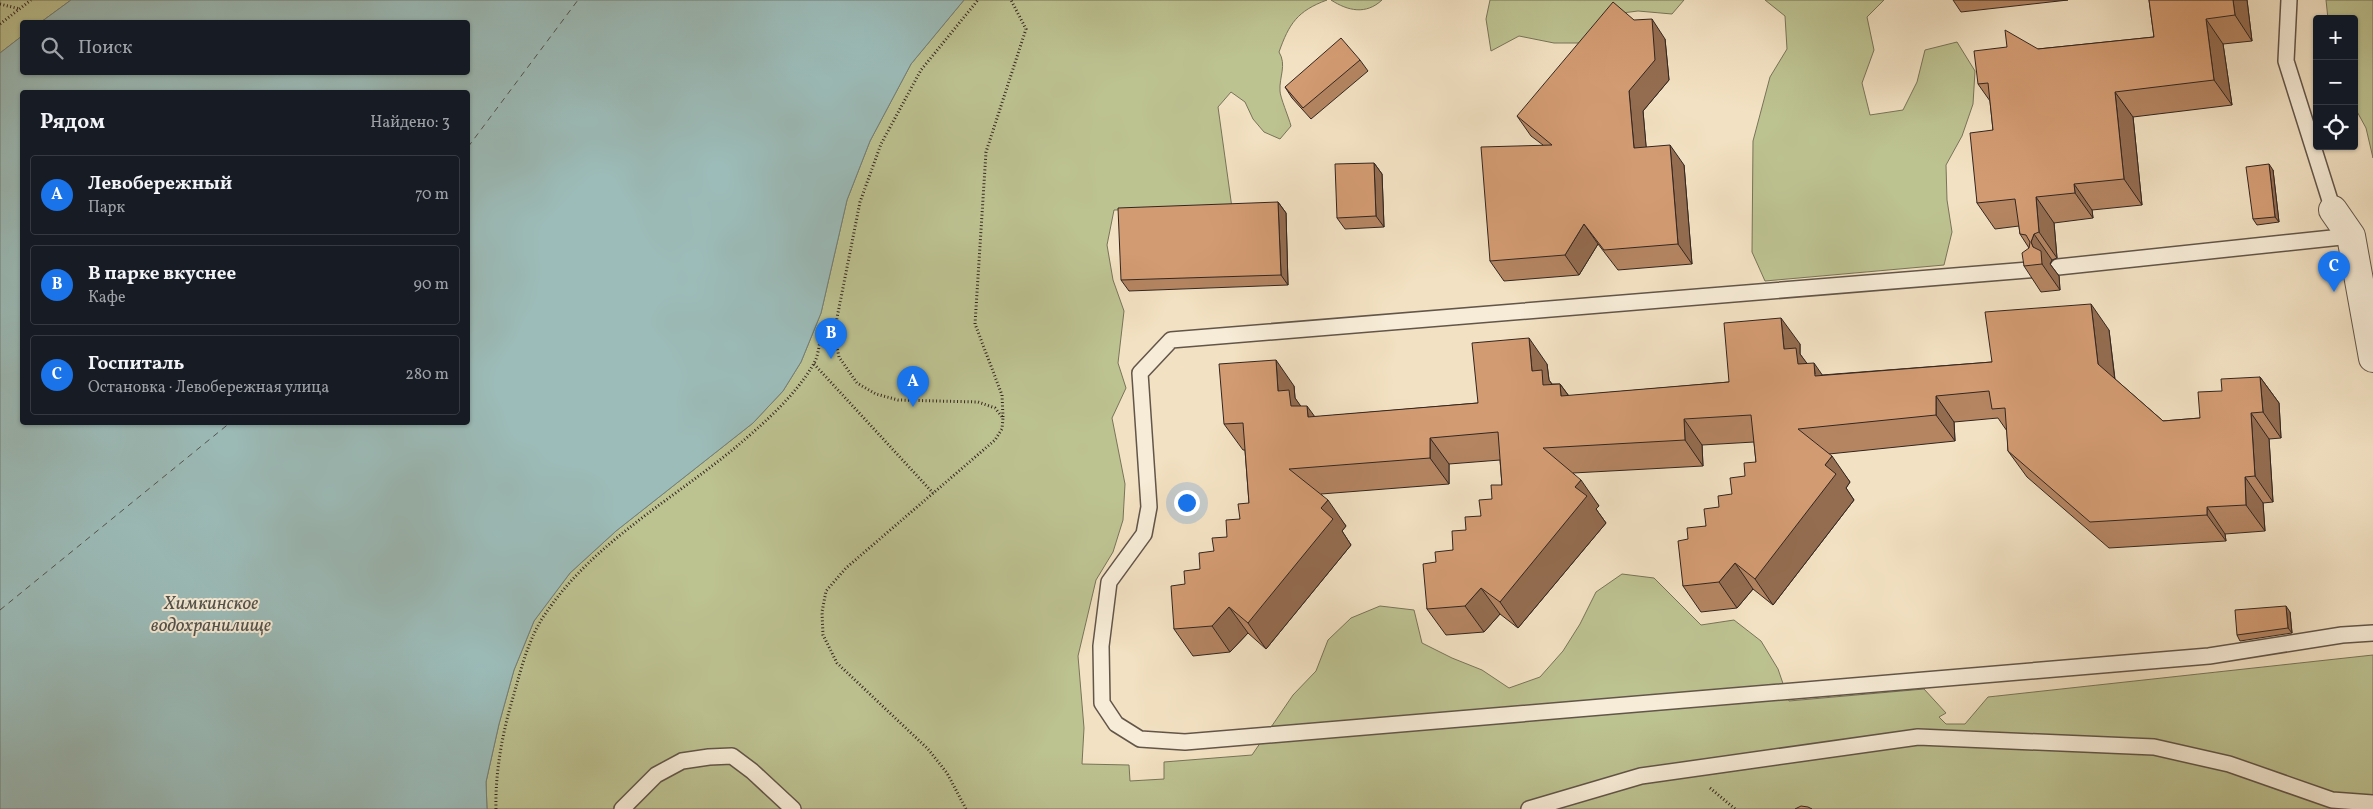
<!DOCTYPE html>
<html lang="ru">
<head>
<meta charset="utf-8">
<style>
  :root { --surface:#171b24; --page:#20242c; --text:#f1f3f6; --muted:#9ea1a6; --line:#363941; --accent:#1a73e8 }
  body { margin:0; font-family:Vollkorn,serif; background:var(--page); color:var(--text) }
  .controls { position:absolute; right:15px; top:15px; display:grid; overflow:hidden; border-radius:5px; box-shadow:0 1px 4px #0004 }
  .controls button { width:45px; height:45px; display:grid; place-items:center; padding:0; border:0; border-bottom:1px solid var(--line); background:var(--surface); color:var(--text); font:25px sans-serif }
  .you { position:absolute; left:1186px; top:502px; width:18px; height:18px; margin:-12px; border:4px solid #fff; border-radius:50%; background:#1a73e8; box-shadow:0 0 0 8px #1a73e833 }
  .badge { display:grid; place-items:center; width:32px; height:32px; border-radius:50%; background:var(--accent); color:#fff; font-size:16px; font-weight:700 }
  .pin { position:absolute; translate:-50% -41px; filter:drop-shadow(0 1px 2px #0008) }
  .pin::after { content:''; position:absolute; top:26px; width:18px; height:15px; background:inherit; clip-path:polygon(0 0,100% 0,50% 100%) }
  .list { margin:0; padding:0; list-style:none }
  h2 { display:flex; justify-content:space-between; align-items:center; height:65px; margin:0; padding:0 20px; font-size:21px }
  h2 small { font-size:16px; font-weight:400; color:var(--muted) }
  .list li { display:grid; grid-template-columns:32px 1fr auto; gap:15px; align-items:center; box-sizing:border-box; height:80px; margin:0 10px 10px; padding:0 10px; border:1px solid var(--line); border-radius:5px }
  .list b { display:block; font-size:19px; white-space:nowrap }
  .list p { margin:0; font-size:16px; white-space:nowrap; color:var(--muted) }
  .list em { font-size:16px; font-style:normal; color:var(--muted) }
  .icon { flex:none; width:28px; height:28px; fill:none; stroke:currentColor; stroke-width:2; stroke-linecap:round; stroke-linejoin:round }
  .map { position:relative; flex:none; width:2373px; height:809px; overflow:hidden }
  .search { position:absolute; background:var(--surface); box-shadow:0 1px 4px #0004; left:20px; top:20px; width:450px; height:55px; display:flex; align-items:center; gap:12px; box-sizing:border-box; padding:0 18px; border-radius:5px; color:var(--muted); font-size:19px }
  .panel { position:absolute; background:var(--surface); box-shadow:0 1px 4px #0004; left:20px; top:90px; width:450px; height:335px; border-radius:5px }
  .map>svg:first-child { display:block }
  .green { fill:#bdc291; stroke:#787459 }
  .water { fill:#9cbcb9; stroke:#72807c; fill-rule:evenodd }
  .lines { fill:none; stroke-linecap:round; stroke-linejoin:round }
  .ferry { stroke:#52534f; stroke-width:1; stroke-dasharray:6 5; stroke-linecap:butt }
  .service-casing { stroke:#625549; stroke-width:18 }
  .minor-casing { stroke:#625549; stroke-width:30 }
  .path { stroke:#322621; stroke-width:3; stroke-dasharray:1 2.5; stroke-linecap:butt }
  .service { stroke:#f7ecd7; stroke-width:15 }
  .minor { stroke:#f7ecd7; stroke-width:28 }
  .wall { fill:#b58562; stroke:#322621 }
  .shaded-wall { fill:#946c50; stroke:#322621 }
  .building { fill:#d39b72; stroke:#322621 }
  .labels { text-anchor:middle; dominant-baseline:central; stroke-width:4; stroke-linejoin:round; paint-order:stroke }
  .water-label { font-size:19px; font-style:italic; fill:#52534f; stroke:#f7ecd7 }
</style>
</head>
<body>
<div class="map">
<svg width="2373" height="809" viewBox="0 0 2373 809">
  <rect width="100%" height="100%" fill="#f2e1c2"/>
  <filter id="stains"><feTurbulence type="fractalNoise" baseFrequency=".004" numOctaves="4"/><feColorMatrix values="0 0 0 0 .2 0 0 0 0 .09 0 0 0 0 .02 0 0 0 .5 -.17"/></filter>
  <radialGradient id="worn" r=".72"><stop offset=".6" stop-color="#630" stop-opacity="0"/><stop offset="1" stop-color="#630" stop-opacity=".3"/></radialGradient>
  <g class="green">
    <path d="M 0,0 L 71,0 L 41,22 L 22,22 L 22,36 L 0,53 Z"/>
    <path d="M 964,0 L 1327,0 C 1297,11 1289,24 1279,52 C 1287,65 1279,77 1280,91 C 1280,97 1289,118 1291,126 L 1280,139 L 1264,132 L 1253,119 L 1245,102 L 1231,92 L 1218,107 L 1232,208 L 1114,210 L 1107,245 L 1113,280 L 1124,311 L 1118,363 L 1126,388 L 1112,418 L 1125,484 L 1123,520 L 1113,552 L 1096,580 L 1078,656 L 1084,728 L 1082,764 L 1129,765 L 1130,781 L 1164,779 L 1164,762 L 1252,755 L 1293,695 L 1316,671 L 1328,640 L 1351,618 L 1380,606 L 1414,610 L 1422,643 L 1452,658 L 1482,670 L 1509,688 L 1540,677 L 1563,651 L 1580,624 L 1596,592 L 1622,574 L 1654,578 L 1701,625 L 1734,620 L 1761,641 L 1778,669 L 1789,701 L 1924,689 L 1946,713 L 1939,717 L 1946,724 L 1965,724 L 1988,697 L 2373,655 L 2373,809 L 487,809 L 486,782 L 499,724 L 514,670 L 534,621 L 570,573 L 616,531 L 753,423 L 783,391 L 801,362 L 821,313 L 847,200 L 870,141 L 911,64 Z"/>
    <path d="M 1331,0 L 1382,0 C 1366,15 1348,11 1331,0 Z"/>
    <path d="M 1490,0 L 1684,0 L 1672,14 L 1638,11 L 1606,15 L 1587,43 L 1554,43 L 1519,36 L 1491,51 L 1486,19 Z"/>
    <path d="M 1765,0 L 1884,0 L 1867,17 L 1874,50 L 1862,83 L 1870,115 L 1903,110 L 1917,82 L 1925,50 L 1957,42 L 1975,71 L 1973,104 L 1962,136 L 1946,165 L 1947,200 L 1952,232 L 1944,265 L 1765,281 L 1752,252 L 1753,141 L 1770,77 L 1787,49 L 1785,16 Z"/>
    <path d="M 2326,0 L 2373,0 L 2373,158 L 2366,128 L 2354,106 L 2354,19 L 2328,19 Z"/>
  </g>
  <path class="water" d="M 71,0 L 964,0 L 911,64 L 870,141 L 847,200 L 821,313 L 801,362 L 783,391 L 753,423 L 616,531 L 570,573 L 534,621 L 514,670 L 499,724 L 486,782 L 487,809 L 0,809 L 0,53 L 22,36 L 22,72 L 468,72 L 468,22 L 41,22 ZM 22,92 L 468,92 L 468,422 L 22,422 Z"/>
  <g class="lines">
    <g class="ferry">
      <path d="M 468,147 L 578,0"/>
      <path d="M 0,610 L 231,422"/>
    </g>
    <defs>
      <g id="service">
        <path d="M 2289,0 L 2286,61 L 2333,210"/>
        <path d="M 2058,267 L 2351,236"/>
        <path d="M 2039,269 L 1171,340 L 1140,373 L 1149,507 L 1144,534 L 1109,582 L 1101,646 L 1102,703 L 1116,724 L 1140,739 L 1185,742 L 2209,656 L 2342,635 L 2373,633"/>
        <path d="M 622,809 L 656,775 L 682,761 L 709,757 L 732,756 L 752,771 L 793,809"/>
        <path d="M 1529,809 L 1641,776 L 1918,737 L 2154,747 L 2229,764 L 2332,800 L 2373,803"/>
      </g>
      <path id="minor" d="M 2333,210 L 2351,236 L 2373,358"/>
    </defs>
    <use href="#service" class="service-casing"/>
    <use href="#minor" class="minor-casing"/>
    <g class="path">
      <path d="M 0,4 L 20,9"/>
      <path d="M 0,24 L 31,0"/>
      <path d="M 814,364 L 933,493"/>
      <path d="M 1003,417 L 1002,395 L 975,324 L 986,152 L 1026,29 L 1011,0"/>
      <path d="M 1710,788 L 1735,809"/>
      <path d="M 496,809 C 495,771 503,730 514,694 C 522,665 530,634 548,610 C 595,542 673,499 736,447 C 763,424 795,396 813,365 C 819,356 819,342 822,332 L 834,333"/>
      <path d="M 966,809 L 947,773 L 928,749 L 837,663 L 823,635 L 822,612 L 826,591 L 846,568 L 995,440 L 1002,429 L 1003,418 L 995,408 L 978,402 L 898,400 L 876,394 L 857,383 L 839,357 L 834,333 L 860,202 L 881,144 L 921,70 L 978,0"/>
    </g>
    <use href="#service" class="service"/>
    <use href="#minor" class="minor"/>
  </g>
  <g class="wall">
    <path d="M 1953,0 L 2068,0 L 1961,12 Z"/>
    <path d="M 2149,0 L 2247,0 L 2252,41 L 2223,44 L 2232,105 L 2133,117 L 2142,205 L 2092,210 L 2093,218 L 2054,223 L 2057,258 L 2052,260 L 2050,264 L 2059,276 L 2060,290 L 2041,292 L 2024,266 L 2029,248 L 2020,234 L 2019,226 L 1995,229 L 1977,203 L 1993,130 L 1990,101 L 1978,84 L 2038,49 L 2154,37 Z"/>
    <path d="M 1665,39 L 1669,80 L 1643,111 L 1646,147 L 1684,165 L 1692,264 L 1618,270 L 1598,244 L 1579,275 L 1504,281 L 1490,261 L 1543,145 L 1531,136 L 1517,116 Z"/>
    <path d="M 1360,60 L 1368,71 L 1311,119 L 1292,98 L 1285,87 Z"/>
    <path d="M 1374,163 L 1382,174 L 1384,227 L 1345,229 L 1337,218 Z"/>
    <path d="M 2273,170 L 2279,222 L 2257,225 L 2253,219 Z"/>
    <path d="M 1278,202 L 1286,213 L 1288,285 L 1129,291 L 1121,280 Z"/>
    <path d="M 2109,330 L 2115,379 L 2163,421 L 2200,418 L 2222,391 L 2260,377 L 2279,403 L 2281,438 L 2269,439 L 2273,502 L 2263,503 L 2265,531 L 2225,534 L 2226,541 L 2109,548 L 2027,477 L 2008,451 L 2007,431 L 1998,418 L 1954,422 L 1955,441 L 1829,454 L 1850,482 L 1846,488 L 1854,500 L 1773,605 L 1753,589 L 1737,608 L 1701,612 L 1683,586 L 1688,539 L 1706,526 L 1719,507 L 1732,494 L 1756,462 L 1754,442 L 1702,445 L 1703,466 L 1573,473 L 1599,506 L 1596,509 L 1606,523 L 1518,628 L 1500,614 L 1484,632 L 1446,635 L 1427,609 L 1436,562 L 1453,550 L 1466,530 L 1481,516 L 1492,499 L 1502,485 L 1500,460 L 1449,464 L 1449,484 L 1321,494 L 1346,526 L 1342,531 L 1351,545 L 1266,649 L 1248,633 L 1230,652 L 1193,656 L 1174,629 L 1185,584 L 1200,569 L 1214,551 L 1227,537 L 1240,519 L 1249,503 L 1245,450 L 1243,450 L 1224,424 L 1294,386 L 1295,398 L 1300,406 L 1315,417 L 1478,403 L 1547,364 L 1549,380 L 1552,384 L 1560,384 L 1569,396 L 1729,382 L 1800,344 L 1800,354 L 1807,364 L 1822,375 L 1992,362 Z"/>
    <path d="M 2290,612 L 2292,633 L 2240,641 L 2237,635 Z"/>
  </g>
  <g class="shaded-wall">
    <path d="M 2233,0 L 2247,0 L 2252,41 L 2235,15 Z"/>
    <path d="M 1652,19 L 1665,39 L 1669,80 L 1643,111 L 1648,168 L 1634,148 L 1629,91 Z"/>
    <path d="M 2206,19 L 2223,44 L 2232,105 L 2214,80 Z"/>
    <path d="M 2115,92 L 2133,117 L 2142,205 L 2124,179 Z"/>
    <path d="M 1670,145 L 1684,165 L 1692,264 L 1678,244 Z"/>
    <path d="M 1374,163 L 1382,174 L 1384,227 L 1376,216 Z"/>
    <path d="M 2269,164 L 2273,170 L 2279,222 L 2275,217 Z"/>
    <path d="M 2074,184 L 2092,210 L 2093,218 L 2075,193 Z"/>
    <path d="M 2036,197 L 2054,223 L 2057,258 L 2039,232 Z"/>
    <path d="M 1278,202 L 1286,213 L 1288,285 L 1281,275 Z"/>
    <path d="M 1584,224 L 1598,244 L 1579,275 L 1565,255 Z"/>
    <path d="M 2034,234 L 2052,260 L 2050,264 L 2059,276 L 2060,290 L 2042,264 L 2033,247 L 2031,242 Z"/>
    <path d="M 2091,304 L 2109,330 L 2116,390 L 2098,364 Z"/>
    <path d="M 1781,318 L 1800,344 L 1800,354 L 1815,374 L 1814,363 L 1832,389 L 1816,391 L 1784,349 Z"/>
    <path d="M 1529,338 L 1547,364 L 1549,380 L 1560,396 L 1561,411 L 1532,371 Z"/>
    <path d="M 1276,360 L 1294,386 L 1295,398 L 1308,416 L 1297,417 L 1278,391 Z"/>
    <path d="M 2260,377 L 2279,403 L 2281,438 L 2263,412 Z"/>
    <path d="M 1560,384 L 1579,410 L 1561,396 Z"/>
    <path d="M 1936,396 L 1954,422 L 1955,441 L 1936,415 Z"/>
    <path d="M 1307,406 L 1326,432 L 1308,417 Z"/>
    <path d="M 2251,413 L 2269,439 L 2273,502 L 2255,476 Z"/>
    <path d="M 1684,419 L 1702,445 L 1703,466 L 1685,440 Z"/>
    <path d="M 1430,438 L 1449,464 L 1449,484 L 1430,458 Z"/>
    <path d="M 1832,456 L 1850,482 L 1846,488 L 1854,500 L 1773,605 L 1755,579 L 1825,465 Z"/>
    <path d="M 2245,477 L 2263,503 L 2265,531 L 2246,505 Z"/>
    <path d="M 1581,480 L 1599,506 L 1596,509 L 1606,523 L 1518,628 L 1500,602 L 1575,487 Z"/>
    <path d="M 1328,500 L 1346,526 L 1342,531 L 1351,545 L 1266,649 L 1248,623 L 1321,508 Z"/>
    <path d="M 2207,507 L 2225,534 L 2226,541 L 2207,515 Z"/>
    <path d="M 1735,563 L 1753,589 L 1737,608 L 1719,582 Z"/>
    <path d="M 1481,588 L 1500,614 L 1484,632 L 1465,606 Z"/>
    <path d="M 2286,606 L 2290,612 L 2292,633 L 2288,628 Z"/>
    <path d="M 1229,607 L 1248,633 L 1230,652 L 1212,626 Z"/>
  </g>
  <g class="building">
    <path d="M 2149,0 L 2233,0 L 2235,15 L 2206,19 L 2214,80 L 2115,92 L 2124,179 L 2074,184 L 2075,193 L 2036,197 L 2039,232 L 2034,234 L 2031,242 L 2033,247 L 2041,251 L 2042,264 L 2024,266 L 2022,253 L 2029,248 L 2030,242 L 2026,235 L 2020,234 L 2015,199 L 1977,203 L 1970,133 L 1993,130 L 1988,83 L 1978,84 L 1974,51 L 2007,47 L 2005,30 L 2038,49 L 2154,37 Z"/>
    <path d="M 1613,2 L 1634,20 L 1652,19 L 1655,60 L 1629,91 L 1634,148 L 1670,145 L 1678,244 L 1604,250 L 1584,224 L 1565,255 L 1490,261 L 1481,147 L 1552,145 L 1517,116 Z"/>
    <path d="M 1341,38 L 1360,60 L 1303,108 L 1285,87 Z"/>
    <path d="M 1374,163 L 1376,216 L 1337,218 L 1335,164 Z"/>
    <path d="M 2269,164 L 2275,217 L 2253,219 L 2246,167 Z"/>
    <path d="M 1278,202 L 1281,275 L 1121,280 L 1118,208 Z"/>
    <path d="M 2091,304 L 2098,364 L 2163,421 L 2200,418 L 2198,392 L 2222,391 L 2221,379 L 2260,377 L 2263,412 L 2251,413 L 2255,476 L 2245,477 L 2246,505 L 2207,507 L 2207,515 L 2090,522 L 2008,451 L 2005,408 L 1992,409 L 1989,391 L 1936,396 L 1936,415 L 1798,429 L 1832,456 L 1825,465 L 1836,474 L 1755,579 L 1735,563 L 1719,582 L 1683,586 L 1678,541 L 1688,539 L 1687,528 L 1706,526 L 1704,509 L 1719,507 L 1718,496 L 1732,494 L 1730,478 L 1745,476 L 1744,463 L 1756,462 L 1751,415 L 1684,419 L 1685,440 L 1543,448 L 1581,480 L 1575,487 L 1587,496 L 1500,602 L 1481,588 L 1465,606 L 1427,609 L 1423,564 L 1436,562 L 1435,552 L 1453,550 L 1452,531 L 1466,530 L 1465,517 L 1481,516 L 1479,500 L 1492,499 L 1491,485 L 1502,485 L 1498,432 L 1430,438 L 1430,458 L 1289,469 L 1328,500 L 1321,508 L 1333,519 L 1248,623 L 1229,607 L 1212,626 L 1174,629 L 1171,586 L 1185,584 L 1184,571 L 1200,569 L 1199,553 L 1214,551 L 1212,538 L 1227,537 L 1226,520 L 1240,519 L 1238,504 L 1249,503 L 1243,423 L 1224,424 L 1219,364 L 1276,360 L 1278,391 L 1289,390 L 1291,406 L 1307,406 L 1308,417 L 1478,403 L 1472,343 L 1529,338 L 1532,371 L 1542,370 L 1543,385 L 1560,384 L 1561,396 L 1729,382 L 1724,323 L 1781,318 L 1784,349 L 1796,348 L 1798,364 L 1814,363 L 1815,376 L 1992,362 L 1985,312 Z"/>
    <path d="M 2286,606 L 2288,628 L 2237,635 L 2235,610 Z"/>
    <path d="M 1801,806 L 1808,807 L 1812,809 L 1795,809 Z"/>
  </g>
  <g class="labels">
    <g class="water-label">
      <text x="211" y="604">Химкинское<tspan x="211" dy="22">водохранилище</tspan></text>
    </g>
  </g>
  <rect width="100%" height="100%" filter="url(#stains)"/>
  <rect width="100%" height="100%" fill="url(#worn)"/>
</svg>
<div class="controls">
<button>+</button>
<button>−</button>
<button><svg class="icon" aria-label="locate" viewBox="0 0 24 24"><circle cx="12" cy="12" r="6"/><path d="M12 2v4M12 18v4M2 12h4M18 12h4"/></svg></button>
</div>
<div class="you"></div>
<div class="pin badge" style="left:913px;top:407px">A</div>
<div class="pin badge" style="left:831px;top:359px">B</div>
<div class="pin badge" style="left:2334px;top:292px">C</div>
<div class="search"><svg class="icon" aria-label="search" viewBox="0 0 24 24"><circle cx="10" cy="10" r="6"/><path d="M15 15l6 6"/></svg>Поиск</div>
<section class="panel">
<h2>Рядом<small>Найдено: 3</small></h2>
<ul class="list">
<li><span class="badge">A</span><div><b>Левобережный</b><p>Парк</p></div><em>70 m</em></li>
<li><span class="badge">B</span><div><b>В парке вкуснее</b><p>Кафе</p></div><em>90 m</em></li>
<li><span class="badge">C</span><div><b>Госпиталь</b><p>Остановка · Левобережная улица</p></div><em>280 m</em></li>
</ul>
</section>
</div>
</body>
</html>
